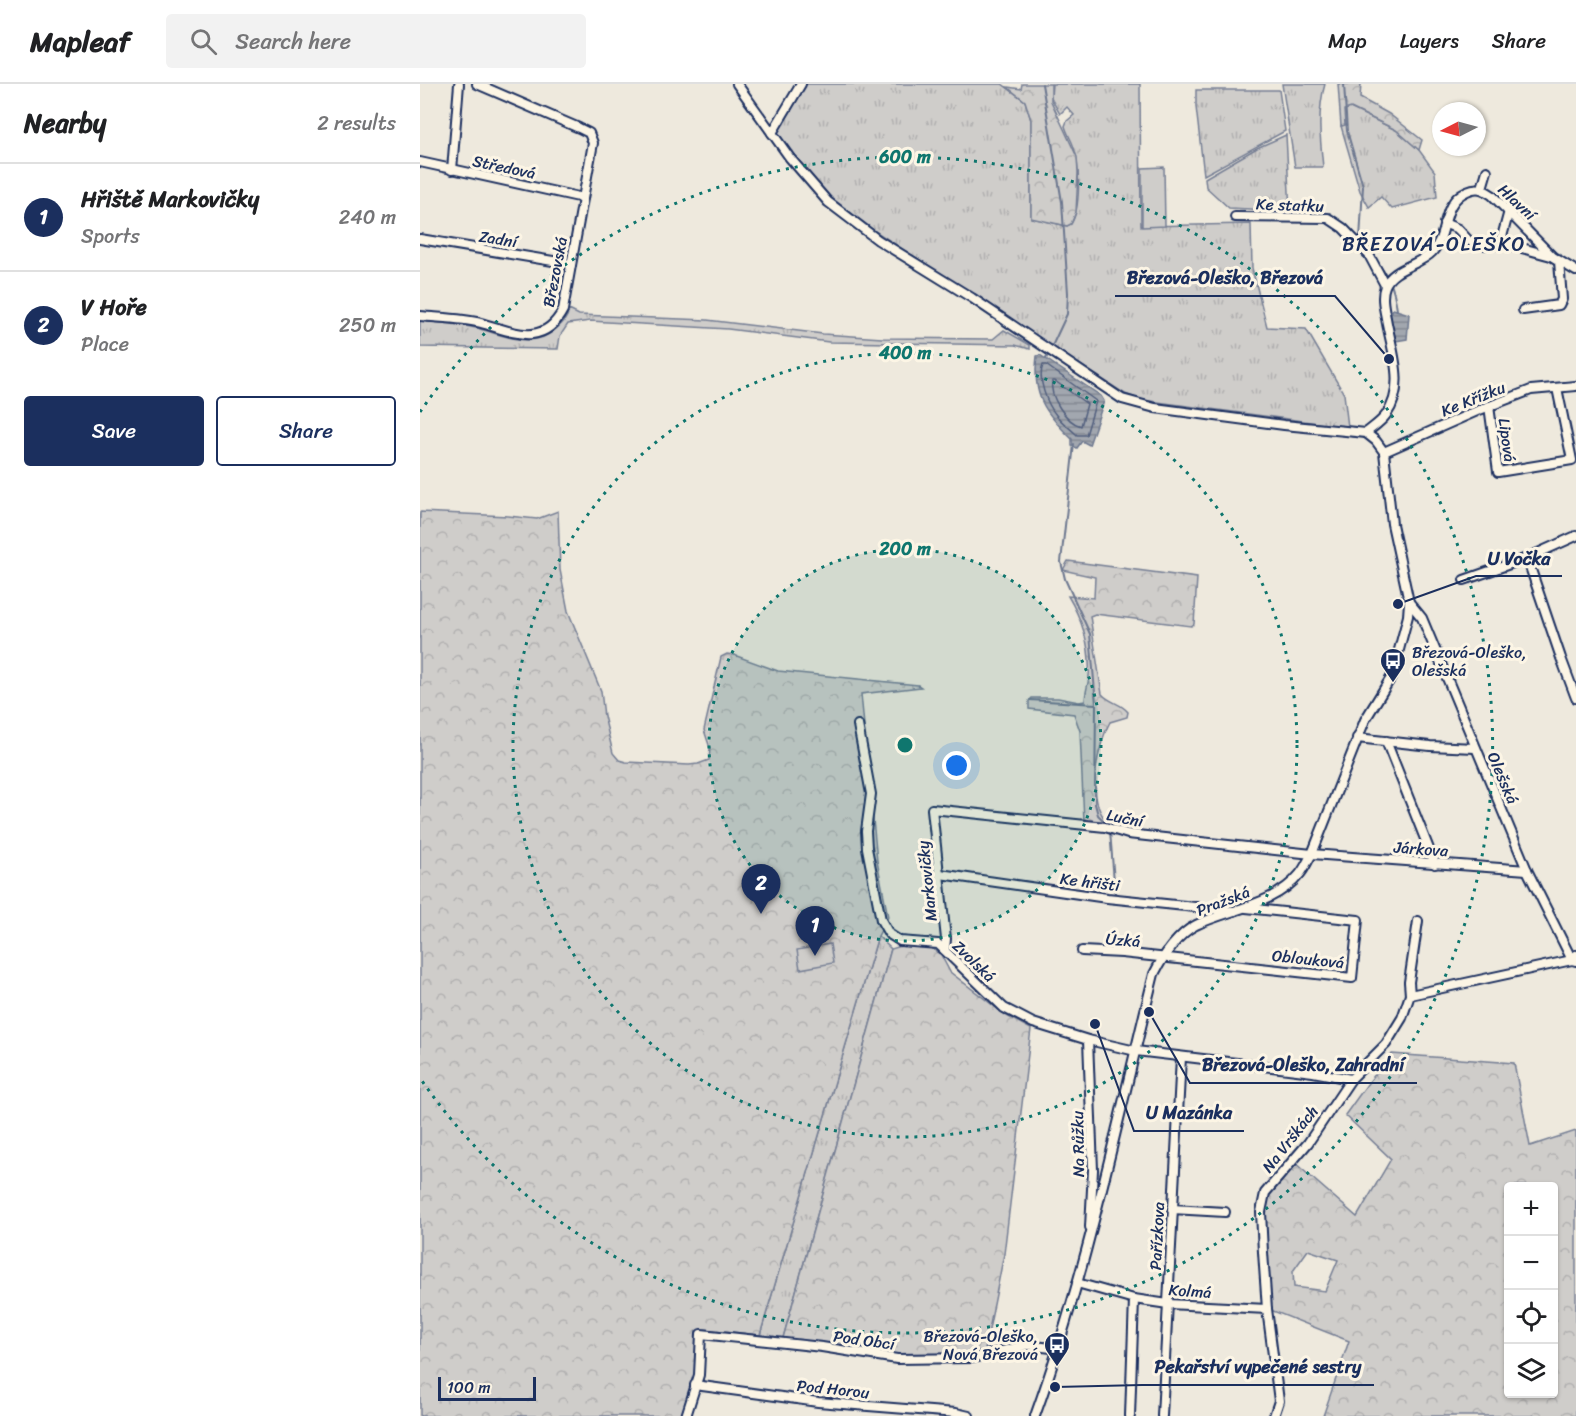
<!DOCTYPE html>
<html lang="en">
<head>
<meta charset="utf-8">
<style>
  :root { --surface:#fff; --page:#f2f2f2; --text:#202124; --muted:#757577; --line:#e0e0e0; --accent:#1b2f5e }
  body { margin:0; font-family:Sriracha,sans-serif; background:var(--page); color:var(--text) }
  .controls { position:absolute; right:18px; bottom:18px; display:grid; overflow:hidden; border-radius:6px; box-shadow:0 2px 4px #0004 }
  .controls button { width:54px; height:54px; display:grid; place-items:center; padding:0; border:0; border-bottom:2px solid var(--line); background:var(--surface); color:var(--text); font:30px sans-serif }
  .compass { position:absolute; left:1012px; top:18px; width:54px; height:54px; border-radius:50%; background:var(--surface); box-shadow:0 2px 4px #0004; rotate:264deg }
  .scale { position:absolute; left:18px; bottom:15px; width:98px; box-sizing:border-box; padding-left:6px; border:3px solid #1b2f5e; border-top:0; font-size:16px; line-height:21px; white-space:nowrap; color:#1b2f5e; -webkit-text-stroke:4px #fcf5e5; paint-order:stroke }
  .you { position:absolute; left:537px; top:682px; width:21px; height:21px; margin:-15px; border:4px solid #fff; border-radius:50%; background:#1a73e8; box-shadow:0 0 0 9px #1a73e833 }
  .badge { display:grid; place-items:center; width:39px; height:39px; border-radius:50%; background:var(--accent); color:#fff; font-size:20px; font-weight:700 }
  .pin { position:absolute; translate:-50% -50px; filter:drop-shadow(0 2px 3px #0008) }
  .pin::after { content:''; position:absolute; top:32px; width:21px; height:18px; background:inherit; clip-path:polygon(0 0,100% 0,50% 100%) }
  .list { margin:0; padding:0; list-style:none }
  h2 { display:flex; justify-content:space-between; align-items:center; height:78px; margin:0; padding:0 24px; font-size:26px }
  h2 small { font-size:20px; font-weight:400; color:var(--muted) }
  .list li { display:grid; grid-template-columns:39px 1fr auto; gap:18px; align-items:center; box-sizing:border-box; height:108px; padding:0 24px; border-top:2px solid var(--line) }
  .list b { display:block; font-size:22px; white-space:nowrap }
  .list p { margin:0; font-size:20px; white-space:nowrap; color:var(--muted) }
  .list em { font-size:20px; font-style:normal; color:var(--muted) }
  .actions { display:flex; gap:12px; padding:18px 24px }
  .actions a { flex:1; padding:14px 0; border:2px solid var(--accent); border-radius:6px; text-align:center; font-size:21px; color:var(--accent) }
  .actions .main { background:var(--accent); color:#fff }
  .icon { flex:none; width:33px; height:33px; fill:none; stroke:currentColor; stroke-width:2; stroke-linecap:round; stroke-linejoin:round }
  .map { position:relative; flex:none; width:1156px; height:1332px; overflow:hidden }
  header { display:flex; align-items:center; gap:36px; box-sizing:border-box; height:84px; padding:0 30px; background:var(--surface); border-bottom:2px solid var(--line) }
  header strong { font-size:28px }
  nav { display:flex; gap:33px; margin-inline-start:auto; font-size:21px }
  .search { width:420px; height:54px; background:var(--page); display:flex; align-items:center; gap:15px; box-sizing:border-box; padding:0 21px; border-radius:6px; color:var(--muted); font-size:22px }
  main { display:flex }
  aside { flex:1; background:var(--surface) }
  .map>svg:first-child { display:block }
  .grass { fill:url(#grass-tufts); stroke:#757e94; stroke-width:1.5 }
  .forest { fill:url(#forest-crowns); stroke:#757e94; stroke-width:1.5; fill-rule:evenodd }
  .green { fill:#cfcdca; stroke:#757e94; stroke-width:1.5 }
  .water { fill:url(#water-rules); stroke:#6c778f; stroke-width:1.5 }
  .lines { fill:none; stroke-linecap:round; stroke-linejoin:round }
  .shore { stroke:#515f7e; stroke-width:1.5 }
  .stream { stroke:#6c778f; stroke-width:2 }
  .minor-casing { stroke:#1b2f5e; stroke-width:12 }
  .minor { stroke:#fcf5e5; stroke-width:8 }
  .ring { fill:none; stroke:#0f766e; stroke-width:3; stroke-dasharray:3 6 }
  .labels { text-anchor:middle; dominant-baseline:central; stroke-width:6; stroke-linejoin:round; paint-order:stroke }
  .street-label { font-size:16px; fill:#1b2f5e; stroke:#fcf5e5 }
  .poi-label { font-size:16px; fill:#1b2f5e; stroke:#fcf5e5; text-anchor:start }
  .quarter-label { font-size:20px; letter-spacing:1.5px; fill:#1b2f5e; stroke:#fcf5e5 }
  .centre { fill:#0f766e; stroke:#fcf5e5; stroke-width:3 }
  .ring-label { font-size:18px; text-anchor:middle; font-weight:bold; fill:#0f766e; stroke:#fcf5e5; stroke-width:6; stroke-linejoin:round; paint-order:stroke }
  .leader { fill:none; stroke:#1b2f5e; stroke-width:2 }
  .callout-dot { fill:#1b2f5e; stroke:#fcf5e5; stroke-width:2 }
  .callout-label { font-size:18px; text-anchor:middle; font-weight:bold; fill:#1b2f5e; stroke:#fcf5e5; stroke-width:6; stroke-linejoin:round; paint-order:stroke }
</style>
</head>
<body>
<header>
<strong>Mapleaf</strong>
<div class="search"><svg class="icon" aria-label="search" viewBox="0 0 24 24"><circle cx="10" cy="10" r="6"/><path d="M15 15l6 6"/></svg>Search here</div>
<nav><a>Map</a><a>Layers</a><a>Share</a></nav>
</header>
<main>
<aside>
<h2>Nearby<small>2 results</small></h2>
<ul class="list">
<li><span class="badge">1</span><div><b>Hřiště Markovičky</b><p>Sports</p></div><em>240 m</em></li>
<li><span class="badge">2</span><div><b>V Hoře</b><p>Place</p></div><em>250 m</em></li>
</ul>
<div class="actions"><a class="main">Save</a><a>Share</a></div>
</aside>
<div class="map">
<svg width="1156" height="1332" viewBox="0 0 1156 1332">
  <defs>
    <pattern id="grass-tufts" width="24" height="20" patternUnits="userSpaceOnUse" patternTransform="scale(1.5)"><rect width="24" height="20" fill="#cfcdca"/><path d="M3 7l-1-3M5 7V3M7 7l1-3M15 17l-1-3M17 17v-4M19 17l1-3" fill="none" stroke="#b1b0b0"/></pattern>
    <pattern id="forest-crowns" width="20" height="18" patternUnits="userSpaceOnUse" patternTransform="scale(1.5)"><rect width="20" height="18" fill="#cfcdca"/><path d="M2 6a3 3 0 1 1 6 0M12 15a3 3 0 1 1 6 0" fill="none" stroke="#b1b0b0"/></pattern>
    <pattern id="water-rules" width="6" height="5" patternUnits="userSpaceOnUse" patternTransform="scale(1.5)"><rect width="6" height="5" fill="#a2a7af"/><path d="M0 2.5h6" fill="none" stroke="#838892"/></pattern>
  </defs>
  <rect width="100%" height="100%" fill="#eee9dd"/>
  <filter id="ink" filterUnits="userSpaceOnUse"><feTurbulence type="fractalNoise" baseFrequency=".0167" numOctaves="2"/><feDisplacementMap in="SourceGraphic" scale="12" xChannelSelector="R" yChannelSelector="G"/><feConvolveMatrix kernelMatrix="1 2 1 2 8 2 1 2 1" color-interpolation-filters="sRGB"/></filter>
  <g filter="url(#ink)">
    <g class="grass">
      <path d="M 385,0 L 582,0 L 605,17 L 611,36 L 611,134 L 647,142 L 651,140 C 661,124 660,83 654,64 C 652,56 647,50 645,42 L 647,37 L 654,31 L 647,23 L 640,30 L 631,14 L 632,0 L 720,0 L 721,142 L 831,140 L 832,184 L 847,243 L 886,245 L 924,310 L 928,343 L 722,316 L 705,310 L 455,147 L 408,111 L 378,78 L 356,48 Z"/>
      <path d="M 862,0 L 905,0 C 897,27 900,55 903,83 L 875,83 Z"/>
      <path d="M 776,6 L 859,6 L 865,47 L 784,91 L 776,23 Z"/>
      <path d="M 930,24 L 976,46 L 999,66 L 1015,88 L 1017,113 L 972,125 L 961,113 L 949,123 L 940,107 L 921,42 L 925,41 L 924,26 Z"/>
      <path d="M 866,51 L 870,127 L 809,124 L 786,103 L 785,94 L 837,64 Z"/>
      <path d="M 149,226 L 159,231 L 287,236 L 403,250 L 462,254 L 573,255 L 584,246 L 610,261 L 610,265 L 595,261 L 409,258 L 308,245 L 170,237 L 148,240 L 140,252 L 138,265 L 0,263 L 0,237 C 19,239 38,240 56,244 C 82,250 113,267 136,245 C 143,239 147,235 149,226 Z"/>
      <path d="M 458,852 L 471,865 L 363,1254 L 340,1251 Z"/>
    </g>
    <g class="forest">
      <path d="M 602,0 L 631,0 L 631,17 L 657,73 L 658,89 L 656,128 L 651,140 L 647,142 L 611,134 L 611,36 L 605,17 L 587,3 L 601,5 Z"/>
      <path d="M 918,0 L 941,0 L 940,14 L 969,30 L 1002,56 L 999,66 L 976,46 L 931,24 L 924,26 L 925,41 L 921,42 Z"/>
      <path d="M 138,427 L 140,486 L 148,527 L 181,607 L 184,632 L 193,669 L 199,676 L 206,678 L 269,681 L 278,680 L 289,676 L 290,664 L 284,646 L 301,573 L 307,570 L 314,571 L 358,587 L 498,601 L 501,603 L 441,610 L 457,777 L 468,833 L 458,852 L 340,1251 L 285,1245 L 276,1291 L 262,1332 L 0,1332 L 0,428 L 88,432 L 117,435 Z"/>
      <path d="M 648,477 L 777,494 L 774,540 L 771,542 L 675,530 L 670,532 L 682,610 C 690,619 701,619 708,628 L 707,633 L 690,638 C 677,662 666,717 687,737 L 664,738 L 660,647 L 654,630 L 609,625 L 609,617 L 612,614 L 638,614 L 659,618 L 665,617 C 665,609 668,601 669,593 C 671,564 663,537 648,512 L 674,514 L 675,493 L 643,486 Z"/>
      <path d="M 488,860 L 510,863 L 521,871 L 530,888 L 587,932 L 611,945 L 584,1170 L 565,1266 C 507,1282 423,1262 363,1254 L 471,865 Z"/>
      <path d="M 972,970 L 1094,979 L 1110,1062 L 1156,1047 L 1156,1332 L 903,1332 L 929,1257 L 853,1227 L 850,1222 L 843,1127 L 850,1108 L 875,1079 L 937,1133 L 971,1075 L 925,1031 L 948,999 ZM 1088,1102 L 1134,1102 L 1134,1310 L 1088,1310 ZM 888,1166 L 918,1176 L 905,1207 L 874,1203 L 873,1187 Z"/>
    </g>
    <g class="green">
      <path d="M 744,83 L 745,142 L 722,143 L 722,84 Z"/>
      <path d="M 410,860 L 413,879 L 380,885 L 377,866 Z"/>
    </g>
    <g class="water">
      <path d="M 973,225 L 989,230 L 987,255 L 976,257 L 970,232 Z"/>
      <path d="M 620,271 L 681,312 L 684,317 L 669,361 L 662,357 L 657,364 L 652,362 L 652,355 C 625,329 612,312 617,272 Z"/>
    </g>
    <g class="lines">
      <g class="shore">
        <path d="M 623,281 L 626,281 L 676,317 L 666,351 L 657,351 C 650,344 642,339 636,331 C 627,320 617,295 623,281 Z"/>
        <path d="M 632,297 L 635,297 L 667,320 L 661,342 C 646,338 629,313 632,297 Z"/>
      </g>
      <g class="stream">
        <path d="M 622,0 L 642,118 L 648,209 L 647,230 L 626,275"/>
        <path d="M 924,0 L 927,47 L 943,102 L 940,156 L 942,158"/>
        <path d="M 955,175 C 969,193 974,202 977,226"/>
        <path d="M 654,360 L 641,478 L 645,495 L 670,550 L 676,620 L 675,720 L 678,731 L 689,742"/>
        <path d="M 610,616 L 676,620"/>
        <path d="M 690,747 L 695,810"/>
      </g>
      <defs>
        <g id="minor">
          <path d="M 317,0 L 370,74 L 408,118 L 458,156 L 552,214 L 702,315 L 735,324 L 864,341 L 946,349"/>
          <path d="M 352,49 L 381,0"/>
          <path d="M 0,78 L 163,114"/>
          <path d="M 32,86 L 39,0"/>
          <path d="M 1062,104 L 1067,87"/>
          <path d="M 815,133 L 908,134 L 923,144 L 949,171 L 965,201"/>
          <path d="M 1024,139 L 1038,145 L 1048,156 L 1057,161 L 1087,160 L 1131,172"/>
          <path d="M 0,155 L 151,180"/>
          <path d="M 1080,160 L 1089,127"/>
          <path d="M 1103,226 L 1139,221 L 1142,215 L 1139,177"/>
          <path d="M 0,232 C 19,234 42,234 61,239 C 91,247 123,265 143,226 L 173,59 L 169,49 L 159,44 L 57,0"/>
          <path d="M 1069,322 L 1078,388 L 1152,376 L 1137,304"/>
          <path d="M 946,349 C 953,343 961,338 966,331 C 987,302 971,265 966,234 C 964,224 961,212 965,202 C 972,184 1000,181 1012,168 C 1029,151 1020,119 1047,107 C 1058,102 1063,105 1072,111 L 1133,173 L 1156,187"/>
          <path d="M 964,368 L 1057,327 L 1111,306 L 1156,302"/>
          <path d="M 1107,474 L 1141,574 L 1156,614"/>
          <path d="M 1044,496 L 1107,474 L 1156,452"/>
          <path d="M 989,518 L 1002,534 L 1107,786 L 1152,876 L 1156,877"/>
          <path d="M 438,641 L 451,710 L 446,747 L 447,764 L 461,836 L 469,850 L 480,857 L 518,860 L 584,924 L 613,939 L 668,956 L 716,967 L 893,988 L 931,995"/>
          <path d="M 937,654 L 1010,662 L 1055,664"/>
          <path d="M 966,657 L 1015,780"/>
          <path d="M 520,790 L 687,814 L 814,827"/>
          <path d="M 525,866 L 526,855 L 512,725 L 685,743 L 708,750 L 892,770 L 1107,786"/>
          <path d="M 662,867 L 702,869 L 932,894 L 938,836 L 826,824"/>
          <path d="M 990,911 L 989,898 L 998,837"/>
          <path d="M 668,956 L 673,1086 L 670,1143"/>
          <path d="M 752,1125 L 805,1128"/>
          <path d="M 657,1199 L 714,1215 L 748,1220 L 847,1225"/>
          <path d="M 275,1301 L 398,1318 L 536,1329 L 549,1332"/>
          <path d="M 266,1332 L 279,1291 L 281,1250 L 402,1263 L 477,1275 L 553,1274 L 607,1261 L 639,1265"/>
          <path d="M 615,1332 C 667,1188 697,1038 734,890 C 743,872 758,850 776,841 C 810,825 855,821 880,790 C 885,784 888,776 892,770 L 945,636 L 972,592 L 988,532 L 989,518 L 972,440 L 964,368 L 956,357 L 946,349"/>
          <path d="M 710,1332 L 714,1215"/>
          <path d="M 742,1332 L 761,973"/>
          <path d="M 854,1332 L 859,1317 L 847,1225 L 843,1168 L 841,1128 L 845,1109 L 888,1059 L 931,995 L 966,960 L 982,934 L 990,911 L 1152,876 L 1156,871"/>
        </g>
      </defs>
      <use href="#minor" class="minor-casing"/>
      <use href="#minor" class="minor"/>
    </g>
  </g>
  <circle cx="485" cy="661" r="196" fill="#0f766e" fill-opacity=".12"/>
  <g class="ring">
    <circle cx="485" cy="661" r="196"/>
    <circle cx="485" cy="661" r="392"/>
    <path d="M0 328A588 588 0 1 1 0 994"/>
  </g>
  <defs>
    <symbol id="bus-pin" viewBox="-11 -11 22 30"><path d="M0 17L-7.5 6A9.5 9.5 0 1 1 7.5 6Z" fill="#1b2f5e" stroke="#fcf5e5"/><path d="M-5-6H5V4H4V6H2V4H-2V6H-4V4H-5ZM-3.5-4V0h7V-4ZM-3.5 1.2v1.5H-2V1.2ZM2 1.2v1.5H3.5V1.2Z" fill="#fff"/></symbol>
  </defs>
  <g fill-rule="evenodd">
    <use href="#bus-pin" x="958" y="562" width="30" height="40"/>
    <use href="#bus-pin" x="622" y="1246" width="30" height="40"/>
  </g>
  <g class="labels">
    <g class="street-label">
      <text transform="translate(84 83) rotate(12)">Středová</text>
      <text transform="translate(1097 118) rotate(43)">Hlavní</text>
      <text transform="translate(870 121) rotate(2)">Ke statku</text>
      <text transform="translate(78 155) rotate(9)">Zadní</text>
      <text transform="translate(135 188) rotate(-79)">Březovská</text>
      <text transform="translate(1053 315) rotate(-22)">Ke Křížku</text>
      <text transform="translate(1087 356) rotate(82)">Lipová</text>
      <text transform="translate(1083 694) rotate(67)">Olešská</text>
      <text transform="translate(705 734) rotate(11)">Luční</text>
      <text transform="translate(1001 765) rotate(4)">Járkova</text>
      <text transform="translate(507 797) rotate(-96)">Markovičky</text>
      <text transform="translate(670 798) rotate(7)">Ke hřišti</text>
      <text transform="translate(803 817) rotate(-21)">Pražská</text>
      <text transform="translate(703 856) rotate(5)">Úzká</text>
      <text transform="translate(888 875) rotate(6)">Oblouková</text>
      <text transform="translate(554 877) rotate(44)">Zvolská</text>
      <text transform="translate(870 1055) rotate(-52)">Na Vrškách</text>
      <text transform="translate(658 1060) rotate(-91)">Na Růžku</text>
      <text transform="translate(737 1152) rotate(-87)">Pařízkova</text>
      <text transform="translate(770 1207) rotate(4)">Kolmá</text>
      <text transform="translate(444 1256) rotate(8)">Pod Obcí</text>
      <text transform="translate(413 1305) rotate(6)">Pod Horou</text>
    </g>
    <g class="poi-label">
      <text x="992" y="568">Březová-Oleško,<tspan x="992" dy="18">Olešská</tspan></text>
      <text x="618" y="1252" text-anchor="end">Březová-Oleško,<tspan x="618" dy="18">Nová Březová</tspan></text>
    </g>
    <g class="quarter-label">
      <text x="1014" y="160">BŘEZOVÁ-OLEŠKO</text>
    </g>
  </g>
  <circle cx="485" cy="661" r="9" class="centre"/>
  <g class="ring-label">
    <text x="485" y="79">600 m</text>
    <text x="485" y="275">400 m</text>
    <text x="485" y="471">200 m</text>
  </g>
  <path class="leader" d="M969 275L915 212H695M978 520L1056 492H1142M729 928L770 999H997M675 940L714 1047H824M635 1303L722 1301H954"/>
  <g class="callout-dot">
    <circle cx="969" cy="275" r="6"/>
    <circle cx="978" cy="520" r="6"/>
    <circle cx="729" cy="928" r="6"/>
    <circle cx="675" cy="940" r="6"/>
    <circle cx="635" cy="1303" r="6"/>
  </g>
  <g class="callout-label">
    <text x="805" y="200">Březová-Oleško, Březová</text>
    <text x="1099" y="481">U Vočka</text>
    <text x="883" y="987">Březová-Oleško, Zahradní</text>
    <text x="769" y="1035">U Mazánka</text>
    <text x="838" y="1289">Pekařství vypečené sestry</text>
  </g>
</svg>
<div class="controls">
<button>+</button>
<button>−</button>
<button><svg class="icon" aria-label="locate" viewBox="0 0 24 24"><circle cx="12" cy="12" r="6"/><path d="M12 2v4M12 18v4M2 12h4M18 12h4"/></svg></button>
<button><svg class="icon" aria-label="layers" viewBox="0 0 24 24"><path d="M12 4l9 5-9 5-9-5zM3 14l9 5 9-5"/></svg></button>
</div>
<svg class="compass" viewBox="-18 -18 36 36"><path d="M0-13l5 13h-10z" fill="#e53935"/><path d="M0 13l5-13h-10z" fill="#757577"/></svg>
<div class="scale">100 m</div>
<div class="you"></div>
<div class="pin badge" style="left:395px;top:872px">1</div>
<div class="pin badge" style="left:341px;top:830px">2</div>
</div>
</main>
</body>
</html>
